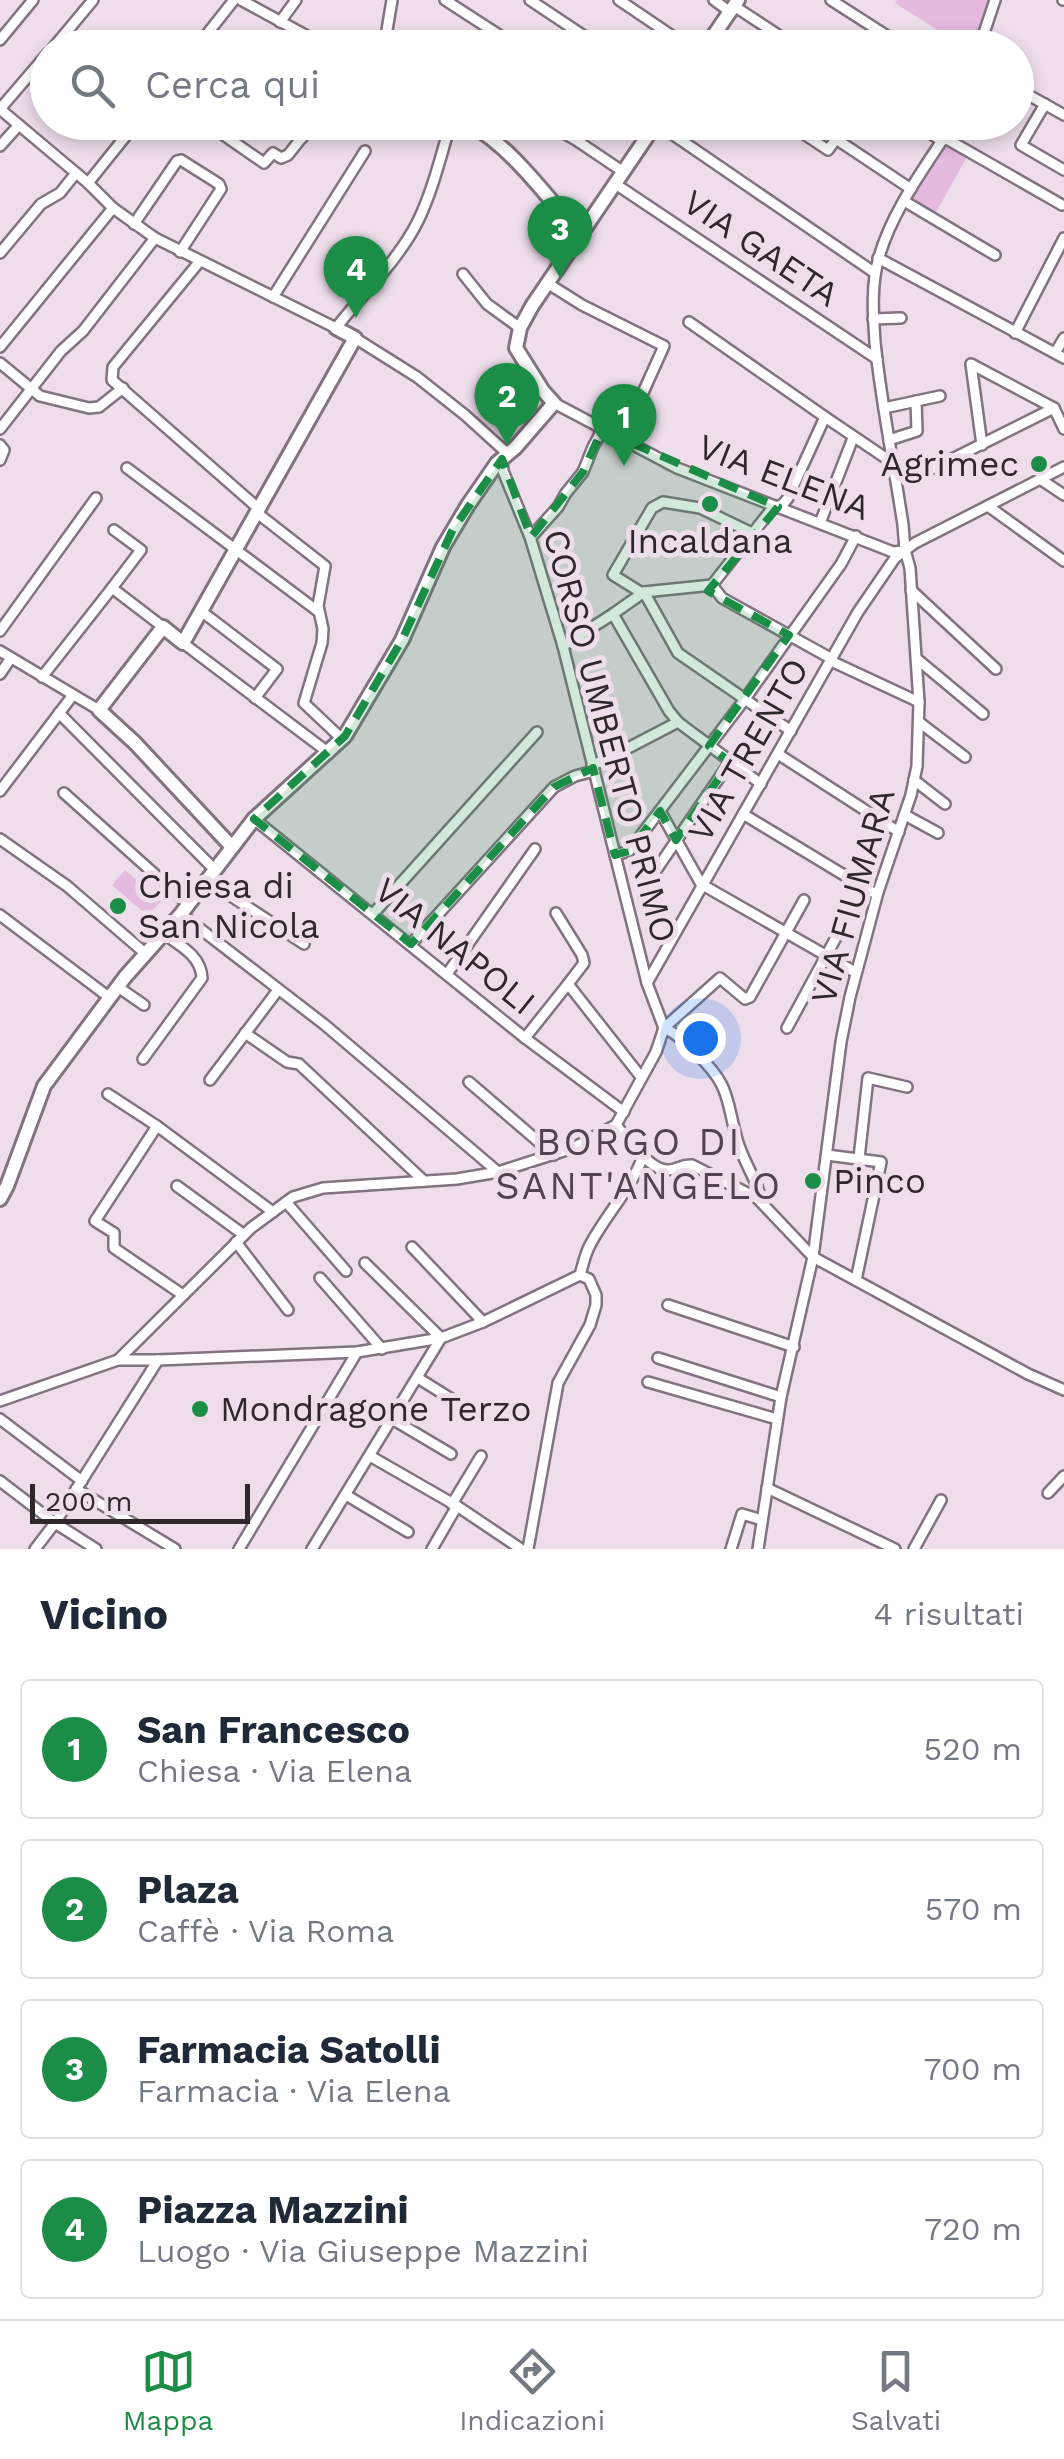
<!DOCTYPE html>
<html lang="it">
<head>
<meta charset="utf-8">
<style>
  :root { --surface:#fff; --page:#f6f6f7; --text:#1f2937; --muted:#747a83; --line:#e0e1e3; --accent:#1c8d46 }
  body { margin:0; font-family:"Work Sans",sans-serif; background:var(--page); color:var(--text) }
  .scale { position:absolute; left:30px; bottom:25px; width:220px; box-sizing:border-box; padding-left:10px; border:5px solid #2e282d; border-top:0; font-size:28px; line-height:35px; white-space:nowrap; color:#2e282d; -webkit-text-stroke:8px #eedeec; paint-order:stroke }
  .you { position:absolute; left:700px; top:1038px; width:35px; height:35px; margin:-25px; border:8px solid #fff; border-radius:50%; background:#1a73e8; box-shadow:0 0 0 15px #1a73e833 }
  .badge { display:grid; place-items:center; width:65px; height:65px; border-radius:50%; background:var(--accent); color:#fff; font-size:32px; font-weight:700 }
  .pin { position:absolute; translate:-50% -82px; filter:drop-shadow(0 2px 5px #0008) }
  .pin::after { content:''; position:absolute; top:52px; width:35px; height:30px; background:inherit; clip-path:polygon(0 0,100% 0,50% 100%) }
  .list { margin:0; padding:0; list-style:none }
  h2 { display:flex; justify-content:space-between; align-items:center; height:130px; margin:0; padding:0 40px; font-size:42px }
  h2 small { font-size:32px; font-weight:400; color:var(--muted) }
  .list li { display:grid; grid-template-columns:65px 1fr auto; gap:30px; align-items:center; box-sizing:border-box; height:140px; margin:0 20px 20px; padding:0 20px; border:2px solid var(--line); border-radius:10px }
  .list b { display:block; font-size:38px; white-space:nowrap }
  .list p { margin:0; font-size:32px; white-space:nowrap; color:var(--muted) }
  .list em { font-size:32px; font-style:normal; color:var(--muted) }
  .icon { flex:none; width:55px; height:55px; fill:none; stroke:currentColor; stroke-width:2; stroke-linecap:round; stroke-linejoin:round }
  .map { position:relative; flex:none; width:1064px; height:1549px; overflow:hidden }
  .search { position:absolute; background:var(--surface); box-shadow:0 5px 15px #0003; left:30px; right:30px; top:30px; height:110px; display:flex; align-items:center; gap:25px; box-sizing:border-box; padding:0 35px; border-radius:55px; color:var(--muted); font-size:38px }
  .sheet { height:770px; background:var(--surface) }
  nav { display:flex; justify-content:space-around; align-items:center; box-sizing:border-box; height:140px; border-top:2px solid var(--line); background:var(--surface); font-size:28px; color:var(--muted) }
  nav a { display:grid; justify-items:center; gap:5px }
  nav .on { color:var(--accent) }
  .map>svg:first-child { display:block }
  .green { fill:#e4badf }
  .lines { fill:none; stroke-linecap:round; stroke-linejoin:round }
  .street-casing { stroke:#81737f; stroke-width:14 }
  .secondary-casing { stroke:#81737f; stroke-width:18 }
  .street { stroke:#fff; stroke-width:9 }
  .secondary { stroke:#fff; stroke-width:12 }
  .marked { fill:#1c8d46; fill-opacity:0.2; stroke:#1c8d46; stroke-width:8; stroke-dasharray:20 12; stroke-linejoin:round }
  .poi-dot { fill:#1c8d46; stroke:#eedeec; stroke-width:4 }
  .labels { text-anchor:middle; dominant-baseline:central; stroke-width:10; stroke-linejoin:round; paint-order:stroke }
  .street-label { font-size:35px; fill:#2e282d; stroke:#eedeec }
  .poi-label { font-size:35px; fill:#2e282d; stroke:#eedeec; text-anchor:start }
  .neighbourhood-label { font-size:38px; letter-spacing:2.5px; fill:#514450; stroke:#eedeec }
</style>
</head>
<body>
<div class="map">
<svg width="1064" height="1549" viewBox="0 0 1064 1549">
  <rect width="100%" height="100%" fill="#eedeec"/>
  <g class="green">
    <path d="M 897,0 L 990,0 L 973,47 L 966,48 L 895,3 Z"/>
    <path d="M 946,145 L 967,157 L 935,214 L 910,198 Z"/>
    <path d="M 125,870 L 161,901 L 148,916 L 112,885 Z"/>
  </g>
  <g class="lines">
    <defs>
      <g id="street">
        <path d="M 241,0 L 329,48"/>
        <path d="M 445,0 L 519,48"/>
        <path d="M 530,0 L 602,48"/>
        <path d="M 619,0 L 690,48"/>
        <path d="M 714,0 L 730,12"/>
        <path d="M 831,0 L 906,48"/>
        <path d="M 1063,0 L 1064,0"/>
        <path d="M 734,6 L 798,48"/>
        <path d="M 280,22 L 296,0"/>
        <path d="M 386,35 L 409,48"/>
        <path d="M 0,40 L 33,0"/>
        <path d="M 53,48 L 93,0"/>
        <path d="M 196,48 L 234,0"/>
        <path d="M 384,48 L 392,0"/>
        <path d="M 979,48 L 995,0"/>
        <path d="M 1016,88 L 1064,115"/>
        <path d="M 1045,104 L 1021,145 L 1064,170"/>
        <path d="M 0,109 L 88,183 L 113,208 L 155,238 L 336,328 C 363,293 398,261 418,221 C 433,190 441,155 451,122"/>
        <path d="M 0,109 L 48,53"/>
        <path d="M 205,122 L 264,163 L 273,153 L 281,158 L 288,155 L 314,122"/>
        <path d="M 282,122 L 302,138"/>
        <path d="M 544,122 L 576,140 L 622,171"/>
        <path d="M 786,122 L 828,150 L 836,139 L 911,189"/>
        <path d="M 913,122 L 942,141"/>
        <path d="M 656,123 L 875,273"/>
        <path d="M 945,138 L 1062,205"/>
        <path d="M 0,146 L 19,125"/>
        <path d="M 88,183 L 137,122"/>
        <path d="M 614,183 L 877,359"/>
        <path d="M 904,201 L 995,255"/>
        <path d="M 134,224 L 177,161 L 181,160 L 219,184 L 221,189 L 180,252"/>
        <path d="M 0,253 L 41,204 L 60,193 L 76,173"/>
        <path d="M 878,258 L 1064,358"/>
        <path d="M 200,261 L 113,367 L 112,380 L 258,508"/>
        <path d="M 463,274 L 487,304 L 520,328"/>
        <path d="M 547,283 L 582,305 L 664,346 L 632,417 L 619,437"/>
        <path d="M 273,297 L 365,151"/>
        <path d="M 873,319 L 901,318"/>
        <path d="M 689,322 L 825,417"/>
        <path d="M 1015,333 L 1064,238"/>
        <path d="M 355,338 L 417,377 L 465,415 L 508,454"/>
        <path d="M 0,347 L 113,208"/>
        <path d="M 1055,353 L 1064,338"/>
        <path d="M 0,363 L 40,396 L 89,408 L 99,407 L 123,388"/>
        <path d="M 554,403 L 677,468 L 893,552 L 902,551"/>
        <path d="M 884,408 L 940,396"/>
        <path d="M 0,429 L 61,351 L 83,331 L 155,238"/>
        <path d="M 889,440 L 917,431 L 916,401"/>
        <path d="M 0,445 L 4,450 L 0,460"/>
        <path d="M 982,445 L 971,364 L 1054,408"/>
        <path d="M 502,459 L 503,471 L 530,537 L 563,646 L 647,983 L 664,1028"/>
        <path d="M 127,468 L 319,612"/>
        <path d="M 895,476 L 934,468 L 1054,408 L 1064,429"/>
        <path d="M 1040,479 L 1064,495"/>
        <path d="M 988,506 L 1064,561"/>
        <path d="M 256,512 L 325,566 L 318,606 L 323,629 L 322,643 L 304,703 L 342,739"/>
        <path d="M 820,523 L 853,438"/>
        <path d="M 531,537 L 558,507 L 566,493 L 583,472 L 593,447 L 602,430"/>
        <path d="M 712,585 L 722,598 L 832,659"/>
        <path d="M 112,588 L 141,550 L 114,530"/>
        <path d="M 911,590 L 996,669"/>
        <path d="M 644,592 L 678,653 L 791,731"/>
        <path d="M 642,593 L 613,575 L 652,508 L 663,502 L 700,508 L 752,533"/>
        <path d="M 201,611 L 277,669 L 255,698"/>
        <path d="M 613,614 L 644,592 L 712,585 L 771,510 L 783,504 L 788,498 L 825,417 L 893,463"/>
        <path d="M 0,631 L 96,498"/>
        <path d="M 183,643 L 329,753"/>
        <path d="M 563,646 L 613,614 L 669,711 L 678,722 L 761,784"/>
        <path d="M 0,651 L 99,710"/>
        <path d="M 917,659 L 983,714"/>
        <path d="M 831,661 L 919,702"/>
        <path d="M 0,674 L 11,658"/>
        <path d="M 42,677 L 112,588 L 163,627"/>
        <path d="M 59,713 L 215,870"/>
        <path d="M 919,722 L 965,757"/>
        <path d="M 778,754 L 899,832"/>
        <path d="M 592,765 L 605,760 L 678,722"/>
        <path d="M 914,780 L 945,804"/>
        <path d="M 0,791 L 73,695"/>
        <path d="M 64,793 L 189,905"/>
        <path d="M 660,811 L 701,884 L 855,972"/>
        <path d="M 743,814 L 872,892 L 878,892"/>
        <path d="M 905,815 L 938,833"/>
        <path d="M 254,819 L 525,1038 L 624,1112"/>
        <path d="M 0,839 L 67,886 L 146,954"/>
        <path d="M 615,855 L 629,851 L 745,699 L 841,564 L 856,536"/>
        <path d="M 650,879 L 730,762"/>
        <path d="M 208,881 L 304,944"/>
        <path d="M 556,913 L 582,955 L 584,963 L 568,984"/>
        <path d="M 181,914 L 325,1025 L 498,1172"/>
        <path d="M 373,914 L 537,732"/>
        <path d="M 0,915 L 110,998"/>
        <path d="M 411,944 L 554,787 L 575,776 L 594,771"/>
        <path d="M 447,974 L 535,849"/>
        <path d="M 647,983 L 858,612 L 895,558 L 915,543 L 1064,467"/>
        <path d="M 118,987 L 144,1005"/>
        <path d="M 664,1028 L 720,978 L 745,999 L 750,997 L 804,900"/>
        <path d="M 664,1028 C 676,1033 685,1042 695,1052 C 732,1087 725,1098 738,1143 C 743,1158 751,1172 757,1186 L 759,1193 L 757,1198"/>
        <path d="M 787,1028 L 839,932"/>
        <path d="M 245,1033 L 287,1062 L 299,1064 L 424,1181"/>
        <path d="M 525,1038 L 568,984 L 641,1077"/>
        <path d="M 143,1059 L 202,978 C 201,956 181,946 164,934"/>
        <path d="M 210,1080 L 278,990"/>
        <path d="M 469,1082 L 554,1155"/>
        <path d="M 108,1094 L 157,1126 L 273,1212"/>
        <path d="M 616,1125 C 626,1137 650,1170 667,1170 C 677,1171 680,1164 692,1165 L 757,1198 L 813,1257 L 1028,1374 L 1064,1390"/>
        <path d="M 157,1126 L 95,1221 L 114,1233 L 114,1248 L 183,1295"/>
        <path d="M 827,1155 L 881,1162 L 856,1280"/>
        <path d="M 859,1158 L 868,1078 L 907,1087"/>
        <path d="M 177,1186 L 244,1235"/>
        <path d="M 286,1202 L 346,1271"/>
        <path d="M 236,1242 L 288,1310"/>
        <path d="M 412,1247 L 483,1322"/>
        <path d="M 320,1278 L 382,1349"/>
        <path d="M 668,1305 L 794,1347"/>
        <path d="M 658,1358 L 781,1397"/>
        <path d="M 118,1360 L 251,1228 L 293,1197 L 323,1188 L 457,1179 L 498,1172 L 573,1148 L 616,1125 L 656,1052 L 664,1028"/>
        <path d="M 418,1378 L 477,1415"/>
        <path d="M 648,1382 L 777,1419"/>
        <path d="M 0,1401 L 118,1360 L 158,1360 L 357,1352 L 441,1338 L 483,1322 L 580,1275"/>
        <path d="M 0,1419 L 82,1481"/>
        <path d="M 392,1419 L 451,1454"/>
        <path d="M 370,1456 L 457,1506 L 521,1549"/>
        <path d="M 0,1481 L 55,1523 L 96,1549"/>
        <path d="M 767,1488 L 895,1549"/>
        <path d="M 76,1489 L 175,1549"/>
        <path d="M 1048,1493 L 1064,1476"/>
        <path d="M 346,1495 L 408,1532"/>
        <path d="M 452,1504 L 481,1456"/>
        <path d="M 35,1549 L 55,1523 L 158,1360"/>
        <path d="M 239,1549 L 357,1352"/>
        <path d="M 312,1549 L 441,1338 L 365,1263"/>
        <path d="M 432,1549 L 457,1506"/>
        <path d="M 528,1549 L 558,1383 L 590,1325 L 596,1305 L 596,1295 L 589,1279 L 580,1275 C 583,1265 585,1254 590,1245 C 606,1214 631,1190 643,1156"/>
        <path d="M 731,1549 L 742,1514 L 762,1520"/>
        <path d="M 758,1549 L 781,1397 L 813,1257 L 841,1042 L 850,997 L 878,892 L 911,795 L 917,766 L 919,702 L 910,568 L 905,550 L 903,525 C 894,464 881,403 875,342 C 873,313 871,285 879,257 C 893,208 927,165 954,122"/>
        <path d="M 914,1549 L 941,1500"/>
      </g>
      <g id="secondary">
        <path d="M 705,48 L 738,0"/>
        <path d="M 467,122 C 514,149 544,194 580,234"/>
        <path d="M 232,847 L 135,743 L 99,710 L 163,627 L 183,643 L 355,338 L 336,328"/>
        <path d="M 0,1199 L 7,1186 L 44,1086 L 125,977 L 181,914 L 254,819 L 345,736 L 402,640 L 443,547 L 468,505 L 497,463 L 515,448 L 554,403 L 543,391 L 516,348 L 520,328 L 532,306 L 657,122"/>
      </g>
    </defs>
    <use href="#street" class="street-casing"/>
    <use href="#secondary" class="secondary-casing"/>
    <use href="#street" class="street"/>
    <use href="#secondary" class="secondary"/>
  </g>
  <path class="marked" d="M 602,430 L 778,507 L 708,591 L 789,635 L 709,746 L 730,762 L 676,840 L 660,811 L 629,851 L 615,855 L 593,768 L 554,787 L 411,944 L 254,819 L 345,736 L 402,640 L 453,529 L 502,459 L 531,537 L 583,472 Z"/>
  <g class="poi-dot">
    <circle cx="1039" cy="464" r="10"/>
    <circle cx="710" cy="504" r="10"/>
    <circle cx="118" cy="906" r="10"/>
    <circle cx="813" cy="1181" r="10"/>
    <circle cx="200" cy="1409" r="10"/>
  </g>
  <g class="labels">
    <g class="street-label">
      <text transform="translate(761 248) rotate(34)">VIA GAETA</text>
      <text transform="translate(784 477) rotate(21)">VIA ELENA</text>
      <text transform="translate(610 736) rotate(75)">CORSO UMBERTO PRIMO</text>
      <text transform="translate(748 750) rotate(-60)">VIA TRENTO</text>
      <text transform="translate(853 896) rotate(-74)">VIA FIUMARA</text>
      <text transform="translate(455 946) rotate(39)">VIA NAPOLI</text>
    </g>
    <g class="poi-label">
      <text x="1019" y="464" text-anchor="end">Agrimec</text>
      <text x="710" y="541" text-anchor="middle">Incaldana</text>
      <text x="138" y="886">Chiesa di<tspan x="138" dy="40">San Nicola</tspan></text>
      <text x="833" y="1181">Pinco</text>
      <text x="220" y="1409">Mondragone Terzo</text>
    </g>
    <g class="neighbourhood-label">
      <text x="639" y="1142">BORGO DI<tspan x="639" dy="44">SANT'ANGELO</tspan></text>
    </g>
  </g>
</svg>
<div class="scale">200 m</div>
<div class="you"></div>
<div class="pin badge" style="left:624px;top:466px">1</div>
<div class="pin badge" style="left:507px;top:445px">2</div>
<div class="pin badge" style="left:560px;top:278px">3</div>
<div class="pin badge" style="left:356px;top:318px">4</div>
<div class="search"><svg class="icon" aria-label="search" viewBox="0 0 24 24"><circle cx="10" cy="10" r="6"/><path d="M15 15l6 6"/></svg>Cerca qui</div>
</div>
<section class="sheet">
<h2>Vicino<small>4 risultati</small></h2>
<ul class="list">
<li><span class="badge">1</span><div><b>San Francesco</b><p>Chiesa · Via Elena</p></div><em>520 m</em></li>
<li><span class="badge">2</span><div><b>Plaza</b><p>Caffè · Via Roma</p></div><em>570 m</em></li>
<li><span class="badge">3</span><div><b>Farmacia Satolli</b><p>Farmacia · Via Elena</p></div><em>700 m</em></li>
<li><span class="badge">4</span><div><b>Piazza Mazzini</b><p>Luogo · Via Giuseppe Mazzini</p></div><em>720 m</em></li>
</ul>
</section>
<nav>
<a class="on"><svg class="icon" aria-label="map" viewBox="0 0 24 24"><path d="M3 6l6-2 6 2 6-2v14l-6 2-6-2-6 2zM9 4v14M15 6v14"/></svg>Mappa</a>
<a><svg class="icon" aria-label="directions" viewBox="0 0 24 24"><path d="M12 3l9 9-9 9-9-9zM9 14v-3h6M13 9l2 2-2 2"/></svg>Indicazioni</a>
<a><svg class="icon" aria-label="saved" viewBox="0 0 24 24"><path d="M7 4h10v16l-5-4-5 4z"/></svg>Salvati</a>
</nav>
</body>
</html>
